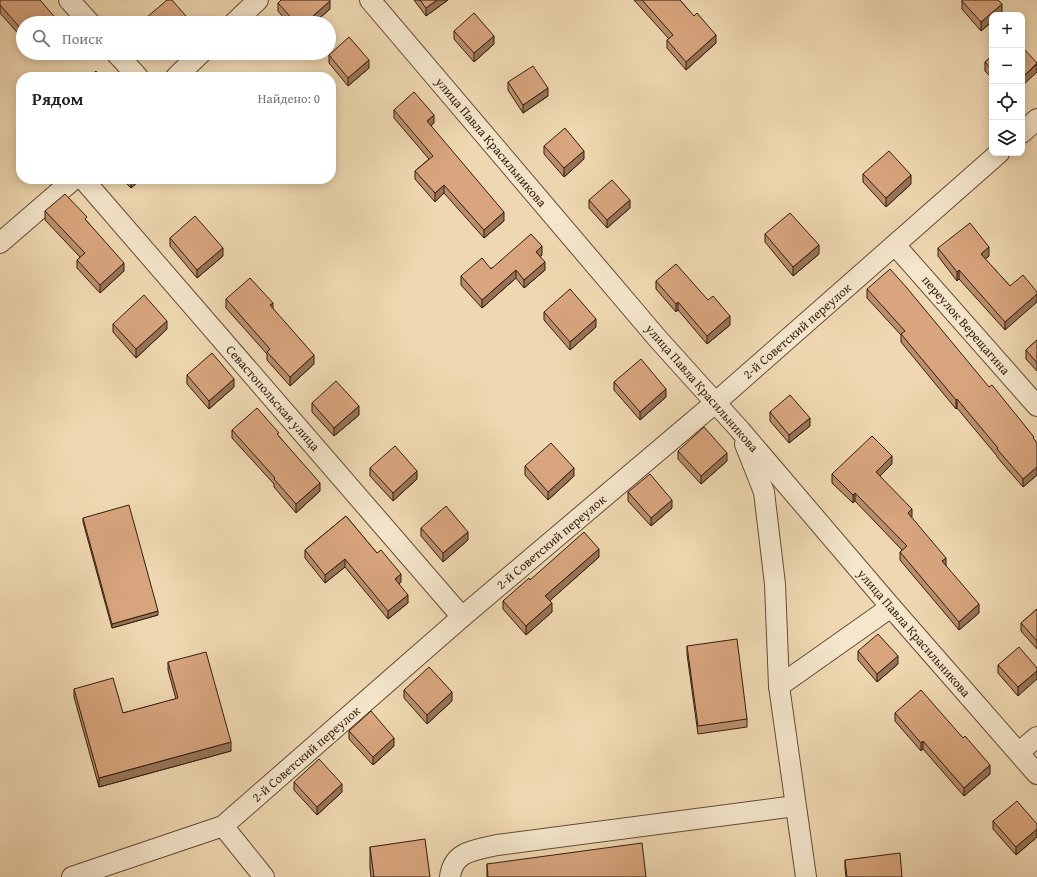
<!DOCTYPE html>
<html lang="ru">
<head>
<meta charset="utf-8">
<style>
  :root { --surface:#fff; --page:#f6f6f6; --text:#222; --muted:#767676; --line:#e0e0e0 }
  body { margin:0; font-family:"Gentium Book Plus",serif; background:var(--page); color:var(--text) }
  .controls { position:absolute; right:12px; top:12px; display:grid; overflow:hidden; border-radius:8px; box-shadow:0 2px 10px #0003 }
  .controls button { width:36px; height:36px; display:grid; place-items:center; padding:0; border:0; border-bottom:1px solid var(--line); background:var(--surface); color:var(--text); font:20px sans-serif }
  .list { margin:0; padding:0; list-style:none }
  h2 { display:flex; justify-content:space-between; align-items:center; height:52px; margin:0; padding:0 16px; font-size:17px }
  h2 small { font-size:13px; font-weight:400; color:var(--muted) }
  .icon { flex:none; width:22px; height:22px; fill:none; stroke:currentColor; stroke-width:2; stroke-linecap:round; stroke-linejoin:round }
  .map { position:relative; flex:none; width:1037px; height:877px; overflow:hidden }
  .search { position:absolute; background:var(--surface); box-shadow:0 2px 10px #0003; left:16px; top:16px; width:320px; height:44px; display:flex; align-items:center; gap:10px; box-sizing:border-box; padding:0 14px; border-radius:22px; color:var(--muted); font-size:15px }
  .panel { position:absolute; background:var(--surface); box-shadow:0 2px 10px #0003; left:16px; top:72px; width:320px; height:112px; border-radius:16px }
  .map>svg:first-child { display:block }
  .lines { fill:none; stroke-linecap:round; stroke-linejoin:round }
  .street-casing { stroke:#634b37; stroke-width:22 }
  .street { stroke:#f5e6cc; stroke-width:20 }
  .wall { fill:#ba8e6c; stroke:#341c0e }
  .shaded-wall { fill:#977458; stroke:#341c0e }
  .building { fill:#d8a57e; stroke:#341c0e }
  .labels { text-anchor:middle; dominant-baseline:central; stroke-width:3.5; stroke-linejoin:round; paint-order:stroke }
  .street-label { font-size:13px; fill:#341c0e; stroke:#f5e6cc }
</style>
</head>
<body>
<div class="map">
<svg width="1037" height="877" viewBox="0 0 1037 877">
  <rect width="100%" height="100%" fill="#efd8b1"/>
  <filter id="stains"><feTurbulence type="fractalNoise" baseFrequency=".005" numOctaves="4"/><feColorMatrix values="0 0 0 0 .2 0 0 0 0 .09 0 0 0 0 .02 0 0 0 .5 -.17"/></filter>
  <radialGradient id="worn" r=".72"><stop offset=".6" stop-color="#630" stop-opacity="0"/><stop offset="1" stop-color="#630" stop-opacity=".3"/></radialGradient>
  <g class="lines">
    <defs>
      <g id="street">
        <path d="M 69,0 L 90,23"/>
        <path d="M 370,0 L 658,339 L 740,430 L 891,607 L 1037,774"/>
        <path d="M 234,23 L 258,0"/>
        <path d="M 116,53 L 138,77"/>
        <path d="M 176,77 L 201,53"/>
        <path d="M 1022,133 L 1037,119"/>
        <path d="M 83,179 L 462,617"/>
        <path d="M 0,243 L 74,179"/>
        <path d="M 895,245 L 1037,406"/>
        <path d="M 745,444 L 764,492 L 775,584 L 779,686 L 806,877"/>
        <path d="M 779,686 L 891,607"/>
        <path d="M 1019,752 L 1037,737"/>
        <path d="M 223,826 L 264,877"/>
        <path d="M 72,877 L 223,826 L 462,617 L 715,403 L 999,153"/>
        <path d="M 450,877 C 453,851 475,850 497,845 L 795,806"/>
      </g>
    </defs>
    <use href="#street" class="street-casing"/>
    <use href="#street" class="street"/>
  </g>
  <g class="wall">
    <path d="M 0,0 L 58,23 L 23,23 L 23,39 L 0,13 Z"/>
    <path d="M 414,0 L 448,0 L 426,16 Z"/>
    <path d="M 634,0 L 680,0 L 716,43 L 686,70 L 667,48 L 667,40 L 669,39 Z"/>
    <path d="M 962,1 L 1002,13 L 981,31 L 962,9 Z"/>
    <path d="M 278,3 L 330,9 L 314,23 L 288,23 L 278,11 Z"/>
    <path d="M 146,18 L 192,23 L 146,23 Z"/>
    <path d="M 454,31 L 494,44 L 474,62 L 454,39 Z"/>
    <path d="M 329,55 L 369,68 L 348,86 L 329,63 Z"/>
    <path d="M 992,56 L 992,78 L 985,71 L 985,62 Z"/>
    <path d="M 508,82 L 548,96 L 523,113 L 508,90 Z"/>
    <path d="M 394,110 L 434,123 L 431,126 L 504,221 L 484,238 L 444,193 L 435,202 L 415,179 L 415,171 L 429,159 L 394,118 Z"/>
    <path d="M 544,146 L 584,159 L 564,177 L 544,154 Z"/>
    <path d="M 863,174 L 911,184 L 886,207 L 863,182 Z"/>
    <path d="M 122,179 L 141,179 L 131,188 Z"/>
    <path d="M 589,200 L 630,208 L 607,228 L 589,208 Z"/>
    <path d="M 45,211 L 87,221 L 124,271 L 100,293 L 77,268 L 77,260 L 80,257 L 45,220 Z"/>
    <path d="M 765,234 L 819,254 L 793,276 L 765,242 Z"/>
    <path d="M 170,238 L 223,256 L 197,278 L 170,246 Z"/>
    <path d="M 938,248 L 989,256 L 985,259 L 1010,286 L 1005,330 L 959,279 L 957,281 L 938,256 Z"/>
    <path d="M 542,255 L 540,256 L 545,270 L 524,288 L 516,278 L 482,308 L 461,285 L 461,276 Z"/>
    <path d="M 656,281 L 730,325 L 707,344 L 678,310 L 676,312 L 656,289 Z"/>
    <path d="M 867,289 L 989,387 L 1037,443 L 1037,475 L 1023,487 L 997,457 L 997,456 L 957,408 L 956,409 L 901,342 L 901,335 L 867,298 Z"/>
    <path d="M 226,299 L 273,309 L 314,364 L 290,386 L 267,360 L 267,354 L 226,308 Z"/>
    <path d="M 544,312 L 596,327 L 570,350 L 544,320 Z"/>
    <path d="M 113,324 L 167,329 L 136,358 L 113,332 Z"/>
    <path d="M 1037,340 L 1037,371 L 1026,359 L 1026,350 Z"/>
    <path d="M 187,375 L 234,387 L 209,409 L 187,384 Z"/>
    <path d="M 614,382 L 666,397 L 640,420 L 614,390 Z"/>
    <path d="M 312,403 L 359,415 L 334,436 L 312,412 Z"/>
    <path d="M 770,412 L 810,426 L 789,443 L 770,421 Z"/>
    <path d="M 232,430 L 279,436 L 320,491 L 296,513 L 274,487 L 274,484 L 232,438 Z"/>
    <path d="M 678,451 L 727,461 L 701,484 L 678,459 Z"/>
    <path d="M 892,464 L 880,476 L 912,517 L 911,517 L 946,566 L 979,613 L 959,630 L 900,560 L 900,552 L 902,550 L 855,501 L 853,503 L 832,483 L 832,474 Z"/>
    <path d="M 525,466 L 574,476 L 548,500 L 525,475 Z"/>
    <path d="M 370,468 L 417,479 L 393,501 L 370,476 Z"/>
    <path d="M 628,492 L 672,508 L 651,526 L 628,501 Z"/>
    <path d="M 346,516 L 401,582 L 399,584 L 408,603 L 388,619 L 345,567 L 325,583 L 305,558 L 305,550 Z"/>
    <path d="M 83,518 L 158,615 L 112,628 L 83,522 Z"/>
    <path d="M 421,528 L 468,540 L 443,562 L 421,536 Z"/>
    <path d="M 599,557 L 549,601 L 552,612 L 526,635 L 503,609 L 503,601 L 530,580 Z"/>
    <path d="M 1037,609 L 1037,649 L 1021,631 L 1021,623 Z"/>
    <path d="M 687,646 L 747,719 L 747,727 L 698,734 L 687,654 Z"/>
    <path d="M 858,651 L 898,664 L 877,682 L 858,660 Z"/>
    <path d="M 168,662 L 231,751 L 99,787 L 74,697 L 74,689 L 123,713 L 176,699 L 168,670 Z"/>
    <path d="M 998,665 L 1037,668 L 1018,696 L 998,673 Z"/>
    <path d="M 404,690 L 452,701 L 427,724 L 404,698 Z"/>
    <path d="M 895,713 L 990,774 L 964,796 L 923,749 L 921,751 L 895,721 Z"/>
    <path d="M 349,731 L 394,746 L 373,765 L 349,739 Z"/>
    <path d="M 294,782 L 342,792 L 317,815 L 294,790 Z"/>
    <path d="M 993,821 L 1037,824 L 1037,837 L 1016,855 L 993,829 Z"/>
    <path d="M 370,847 L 430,877 L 371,877 L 370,868 Z"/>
    <path d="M 845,860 L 902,877 L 846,877 L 845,868 Z"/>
    <path d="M 487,864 L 646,877 L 487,877 Z"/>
  </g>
  <g class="shaded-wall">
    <path d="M 437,0 L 448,0 L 426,16 L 426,8 Z"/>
    <path d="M 330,1 L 330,9 L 314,23 L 305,23 Z"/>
    <path d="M 1002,4 L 1002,13 L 999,15 L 992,15 L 992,21 L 981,31 L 981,22 Z"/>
    <path d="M 716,35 L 716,43 L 686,70 L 686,62 Z"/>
    <path d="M 494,36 L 494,44 L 474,62 L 474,53 Z"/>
    <path d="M 172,53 L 176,53 L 172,56 Z"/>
    <path d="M 369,60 L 369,68 L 348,86 L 348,78 Z"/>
    <path d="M 1037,64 L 1037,72 L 1022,86 L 1022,78 Z"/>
    <path d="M 548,88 L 548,96 L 523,113 L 523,105 Z"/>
    <path d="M 434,115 L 434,123 L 427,129 L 427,121 Z"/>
    <path d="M 584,151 L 584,159 L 564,177 L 564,168 Z"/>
    <path d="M 911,175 L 911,184 L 886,207 L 886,198 Z"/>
    <path d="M 132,179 L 141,179 L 131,188 L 131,180 Z"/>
    <path d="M 444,185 L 444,193 L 435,202 L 435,193 Z"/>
    <path d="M 630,200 L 630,208 L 607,228 L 607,220 Z"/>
    <path d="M 504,212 L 504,221 L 484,238 L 484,230 Z"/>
    <path d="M 819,245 L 819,254 L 793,276 L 793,267 Z"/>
    <path d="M 542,246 L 542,255 L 536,260 L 536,252 Z"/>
    <path d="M 989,247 L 989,256 L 981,262 L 981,254 Z"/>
    <path d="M 223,248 L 223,256 L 197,278 L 197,270 Z"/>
    <path d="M 545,262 L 545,270 L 524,288 L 524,280 Z"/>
    <path d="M 124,263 L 124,271 L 100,293 L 100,285 Z"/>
    <path d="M 516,270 L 516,278 L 482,308 L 482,300 Z"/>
    <path d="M 959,270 L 959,279 L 957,281 L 957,272 Z"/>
    <path d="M 1037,294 L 1037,302 L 1005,330 L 1005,322 Z"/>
    <path d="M 678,302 L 678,310 L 676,312 L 676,304 Z"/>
    <path d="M 273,303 L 273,311 L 270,305 Z"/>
    <path d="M 730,316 L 730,325 L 707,344 L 707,336 Z"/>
    <path d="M 596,319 L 596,327 L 570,350 L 570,342 Z"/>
    <path d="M 167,321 L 167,329 L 136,358 L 136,349 Z"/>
    <path d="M 314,355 L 314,364 L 290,386 L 290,377 Z"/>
    <path d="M 234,379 L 234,387 L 209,409 L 209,401 Z"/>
    <path d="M 666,389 L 666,397 L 640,420 L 640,412 Z"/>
    <path d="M 957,399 L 957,408 L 956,409 L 956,400 Z"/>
    <path d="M 359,406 L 359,415 L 334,436 L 334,428 Z"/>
    <path d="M 810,418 L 810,426 L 789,443 L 789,435 Z"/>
    <path d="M 727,453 L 727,461 L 701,484 L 701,476 Z"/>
    <path d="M 892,456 L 892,464 L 876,480 L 876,472 Z"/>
    <path d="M 1037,467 L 1037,475 L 1023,487 L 1023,479 Z"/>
    <path d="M 574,468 L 574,476 L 548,500 L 548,492 Z"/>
    <path d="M 417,471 L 417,479 L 393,501 L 393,493 Z"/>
    <path d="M 320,483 L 320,491 L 296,513 L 296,504 Z"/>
    <path d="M 855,493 L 855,501 L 853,503 L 853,495 Z"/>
    <path d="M 672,500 L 672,508 L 651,526 L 651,518 Z"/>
    <path d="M 912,509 L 912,517 L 908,521 L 908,513 Z"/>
    <path d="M 468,532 L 468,540 L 443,562 L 443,553 Z"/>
    <path d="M 599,549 L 599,557 L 545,605 L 545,596 Z"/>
    <path d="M 946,558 L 946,566 L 942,570 L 942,561 Z"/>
    <path d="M 345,559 L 345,567 L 325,583 L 325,575 Z"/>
    <path d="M 401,574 L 401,582 L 395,587 L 395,579 Z"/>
    <path d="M 408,595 L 408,603 L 388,619 L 388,611 Z"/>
    <path d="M 552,603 L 552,612 L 526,635 L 526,626 Z"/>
    <path d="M 979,604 L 979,613 L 959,630 L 959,622 Z"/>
    <path d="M 158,611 L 158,615 L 112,628 L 112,624 Z"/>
    <path d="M 898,656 L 898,664 L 877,682 L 877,674 Z"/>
    <path d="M 1037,671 L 1037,679 L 1018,696 L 1018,687 Z"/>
    <path d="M 452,692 L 452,701 L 427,724 L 427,715 Z"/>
    <path d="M 394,738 L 394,746 L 373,765 L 373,757 Z"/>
    <path d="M 923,741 L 923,749 L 921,751 L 921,743 Z"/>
    <path d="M 231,742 L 231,751 L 99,787 L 99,778 Z"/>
    <path d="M 990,765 L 990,774 L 964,796 L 964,788 Z"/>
    <path d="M 342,784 L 342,792 L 317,815 L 317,807 Z"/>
    <path d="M 1037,829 L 1037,837 L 1016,855 L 1016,847 Z"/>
  </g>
  <g class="building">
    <path d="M 0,0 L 40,0 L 58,21 L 55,23 L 23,23 L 23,31 L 0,5 Z"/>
    <path d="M 167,0 L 172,0 L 192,23 L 150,23 L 146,18 Z"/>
    <path d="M 281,0 L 330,0 L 330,1 L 305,23 L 296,23 L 278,3 Z"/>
    <path d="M 420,0 L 437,0 L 426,8 Z"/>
    <path d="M 642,0 L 680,0 L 694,16 L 697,13 L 716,35 L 686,62 L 667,40 L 673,35 Z"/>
    <path d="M 962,0 L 998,0 L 1002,4 L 981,22 L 962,1 Z"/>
    <path d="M 474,13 L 494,36 L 474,53 L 454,31 Z"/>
    <path d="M 349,37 L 369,60 L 348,78 L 329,55 Z"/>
    <path d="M 1022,47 L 1037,63 L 1022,78 Z"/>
    <path d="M 992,56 L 992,70 L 985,62 Z"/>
    <path d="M 533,66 L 548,88 L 523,105 L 508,82 Z"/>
    <path d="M 96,71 L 101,77 L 89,77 Z"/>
    <path d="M 414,92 L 434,115 L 427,121 L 504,212 L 484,230 L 444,185 L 435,193 L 415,171 L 433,156 L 394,110 Z"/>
    <path d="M 565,128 L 584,151 L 564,168 L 544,146 Z"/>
    <path d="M 889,151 L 911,175 L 886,198 L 863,174 Z"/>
    <path d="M 612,180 L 630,200 L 607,220 L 589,200 Z"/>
    <path d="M 65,194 L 87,217 L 85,219 L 124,263 L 100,285 L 77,260 L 85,253 L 45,211 Z"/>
    <path d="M 790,213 L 819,245 L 793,267 L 765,234 Z"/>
    <path d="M 195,216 L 223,248 L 197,270 L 170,238 Z"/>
    <path d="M 970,223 L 989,247 L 981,254 L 1010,286 L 1023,275 L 1037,292 L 1037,294 L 1005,322 L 959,270 L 957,272 L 938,248 Z"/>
    <path d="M 531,234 L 542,246 L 536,252 L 545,262 L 524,280 L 516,270 L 482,300 L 461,276 L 482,258 L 491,269 Z"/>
    <path d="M 676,264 L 708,300 L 713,296 L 730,316 L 707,336 L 678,302 L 676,304 L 656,281 Z"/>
    <path d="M 890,269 L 907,288 L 989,387 L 992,385 L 1034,437 L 1033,438 L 1037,443 L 1037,467 L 1023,479 L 997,449 L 998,448 L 957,399 L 956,400 L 901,334 L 905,331 L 867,289 Z"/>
    <path d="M 250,278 L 273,303 L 270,305 L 314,355 L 290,377 L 267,352 L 270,349 L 226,299 Z"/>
    <path d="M 570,289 L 596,319 L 570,342 L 544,312 Z"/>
    <path d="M 144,295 L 167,321 L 136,349 L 113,324 Z"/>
    <path d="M 1037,340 L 1037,363 L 1026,350 Z"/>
    <path d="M 212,353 L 234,379 L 209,401 L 187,375 Z"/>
    <path d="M 641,359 L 666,389 L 640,412 L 614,382 Z"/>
    <path d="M 336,381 L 359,406 L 334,428 L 312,403 Z"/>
    <path d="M 790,395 L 810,418 L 789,435 L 770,412 Z"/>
    <path d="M 257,408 L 279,433 L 277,434 L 320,483 L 296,504 L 274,479 L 275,478 L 232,430 Z"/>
    <path d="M 704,427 L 727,453 L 701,476 L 678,451 Z"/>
    <path d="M 872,436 L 892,456 L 876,472 L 912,509 L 908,513 L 946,558 L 942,561 L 979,604 L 959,622 L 900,552 L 907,546 L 855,493 L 853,495 L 832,474 Z"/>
    <path d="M 551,443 L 574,468 L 548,492 L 525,466 Z"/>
    <path d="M 395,446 L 417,471 L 393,493 L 370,468 Z"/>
    <path d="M 650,474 L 672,500 L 651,518 L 628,492 Z"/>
    <path d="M 129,505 L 158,611 L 112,624 L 83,518 Z"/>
    <path d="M 446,506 L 468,532 L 443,553 L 421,528 Z"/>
    <path d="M 346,516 L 377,553 L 381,550 L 401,574 L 395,579 L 408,595 L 388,611 L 345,559 L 325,575 L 305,550 Z"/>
    <path d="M 584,532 L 599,549 L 545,596 L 552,603 L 526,626 L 503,601 L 529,578 L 530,580 Z"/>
    <path d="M 1037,609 L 1037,641 L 1021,623 Z"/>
    <path d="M 878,634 L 898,656 L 877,674 L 858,651 Z"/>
    <path d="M 737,639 L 747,719 L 698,726 L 687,646 Z"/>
    <path d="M 1019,647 L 1037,668 L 1037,671 L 1018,687 L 998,665 Z"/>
    <path d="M 206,652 L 231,742 L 99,778 L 74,689 L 113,678 L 123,713 L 178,698 L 168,662 Z"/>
    <path d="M 429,667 L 452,692 L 427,715 L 404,690 Z"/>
    <path d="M 921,690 L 963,738 L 965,736 L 990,765 L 964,788 L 923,741 L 921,743 L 895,713 Z"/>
    <path d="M 371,711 L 394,738 L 373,757 L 349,731 Z"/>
    <path d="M 319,759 L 342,784 L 317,807 L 294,782 Z"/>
    <path d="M 1017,801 L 1037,824 L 1037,829 L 1016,847 L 993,821 Z"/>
    <path d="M 425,839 L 430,877 L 374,877 L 370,847 Z"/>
    <path d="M 642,843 L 646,877 L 488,877 L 487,864 Z"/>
    <path d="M 900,853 L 902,877 L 847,877 L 845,860 Z"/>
  </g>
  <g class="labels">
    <g class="street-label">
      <text transform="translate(491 142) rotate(50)">улица Павла Красильникова</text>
      <text transform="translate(966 325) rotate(49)">переулок Верещагина</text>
      <text transform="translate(797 331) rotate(-41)">2-й Советский переулок</text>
      <text transform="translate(702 388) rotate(49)">улица Павла Красильникова</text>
      <text transform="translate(273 398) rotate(49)">Севастопольская улица</text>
      <text transform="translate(551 542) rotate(-40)">2-й Советский переулок</text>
      <text transform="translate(914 633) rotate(49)">улица Павла Красильникова</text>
      <text transform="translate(306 754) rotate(-41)">2-й Советский переулок</text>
    </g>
  </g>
  <rect width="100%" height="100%" filter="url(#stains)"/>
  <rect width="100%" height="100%" fill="url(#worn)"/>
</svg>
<div class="controls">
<button>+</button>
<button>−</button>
<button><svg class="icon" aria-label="locate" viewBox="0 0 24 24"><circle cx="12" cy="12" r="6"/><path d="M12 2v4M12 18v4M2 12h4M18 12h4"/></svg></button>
<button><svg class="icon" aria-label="layers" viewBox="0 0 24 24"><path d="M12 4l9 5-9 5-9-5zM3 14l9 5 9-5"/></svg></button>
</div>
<div class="search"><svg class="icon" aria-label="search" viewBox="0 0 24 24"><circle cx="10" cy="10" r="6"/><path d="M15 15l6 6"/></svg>Поиск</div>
<section class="panel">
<h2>Рядом<small>Найдено: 0</small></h2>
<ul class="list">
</ul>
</section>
</div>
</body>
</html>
